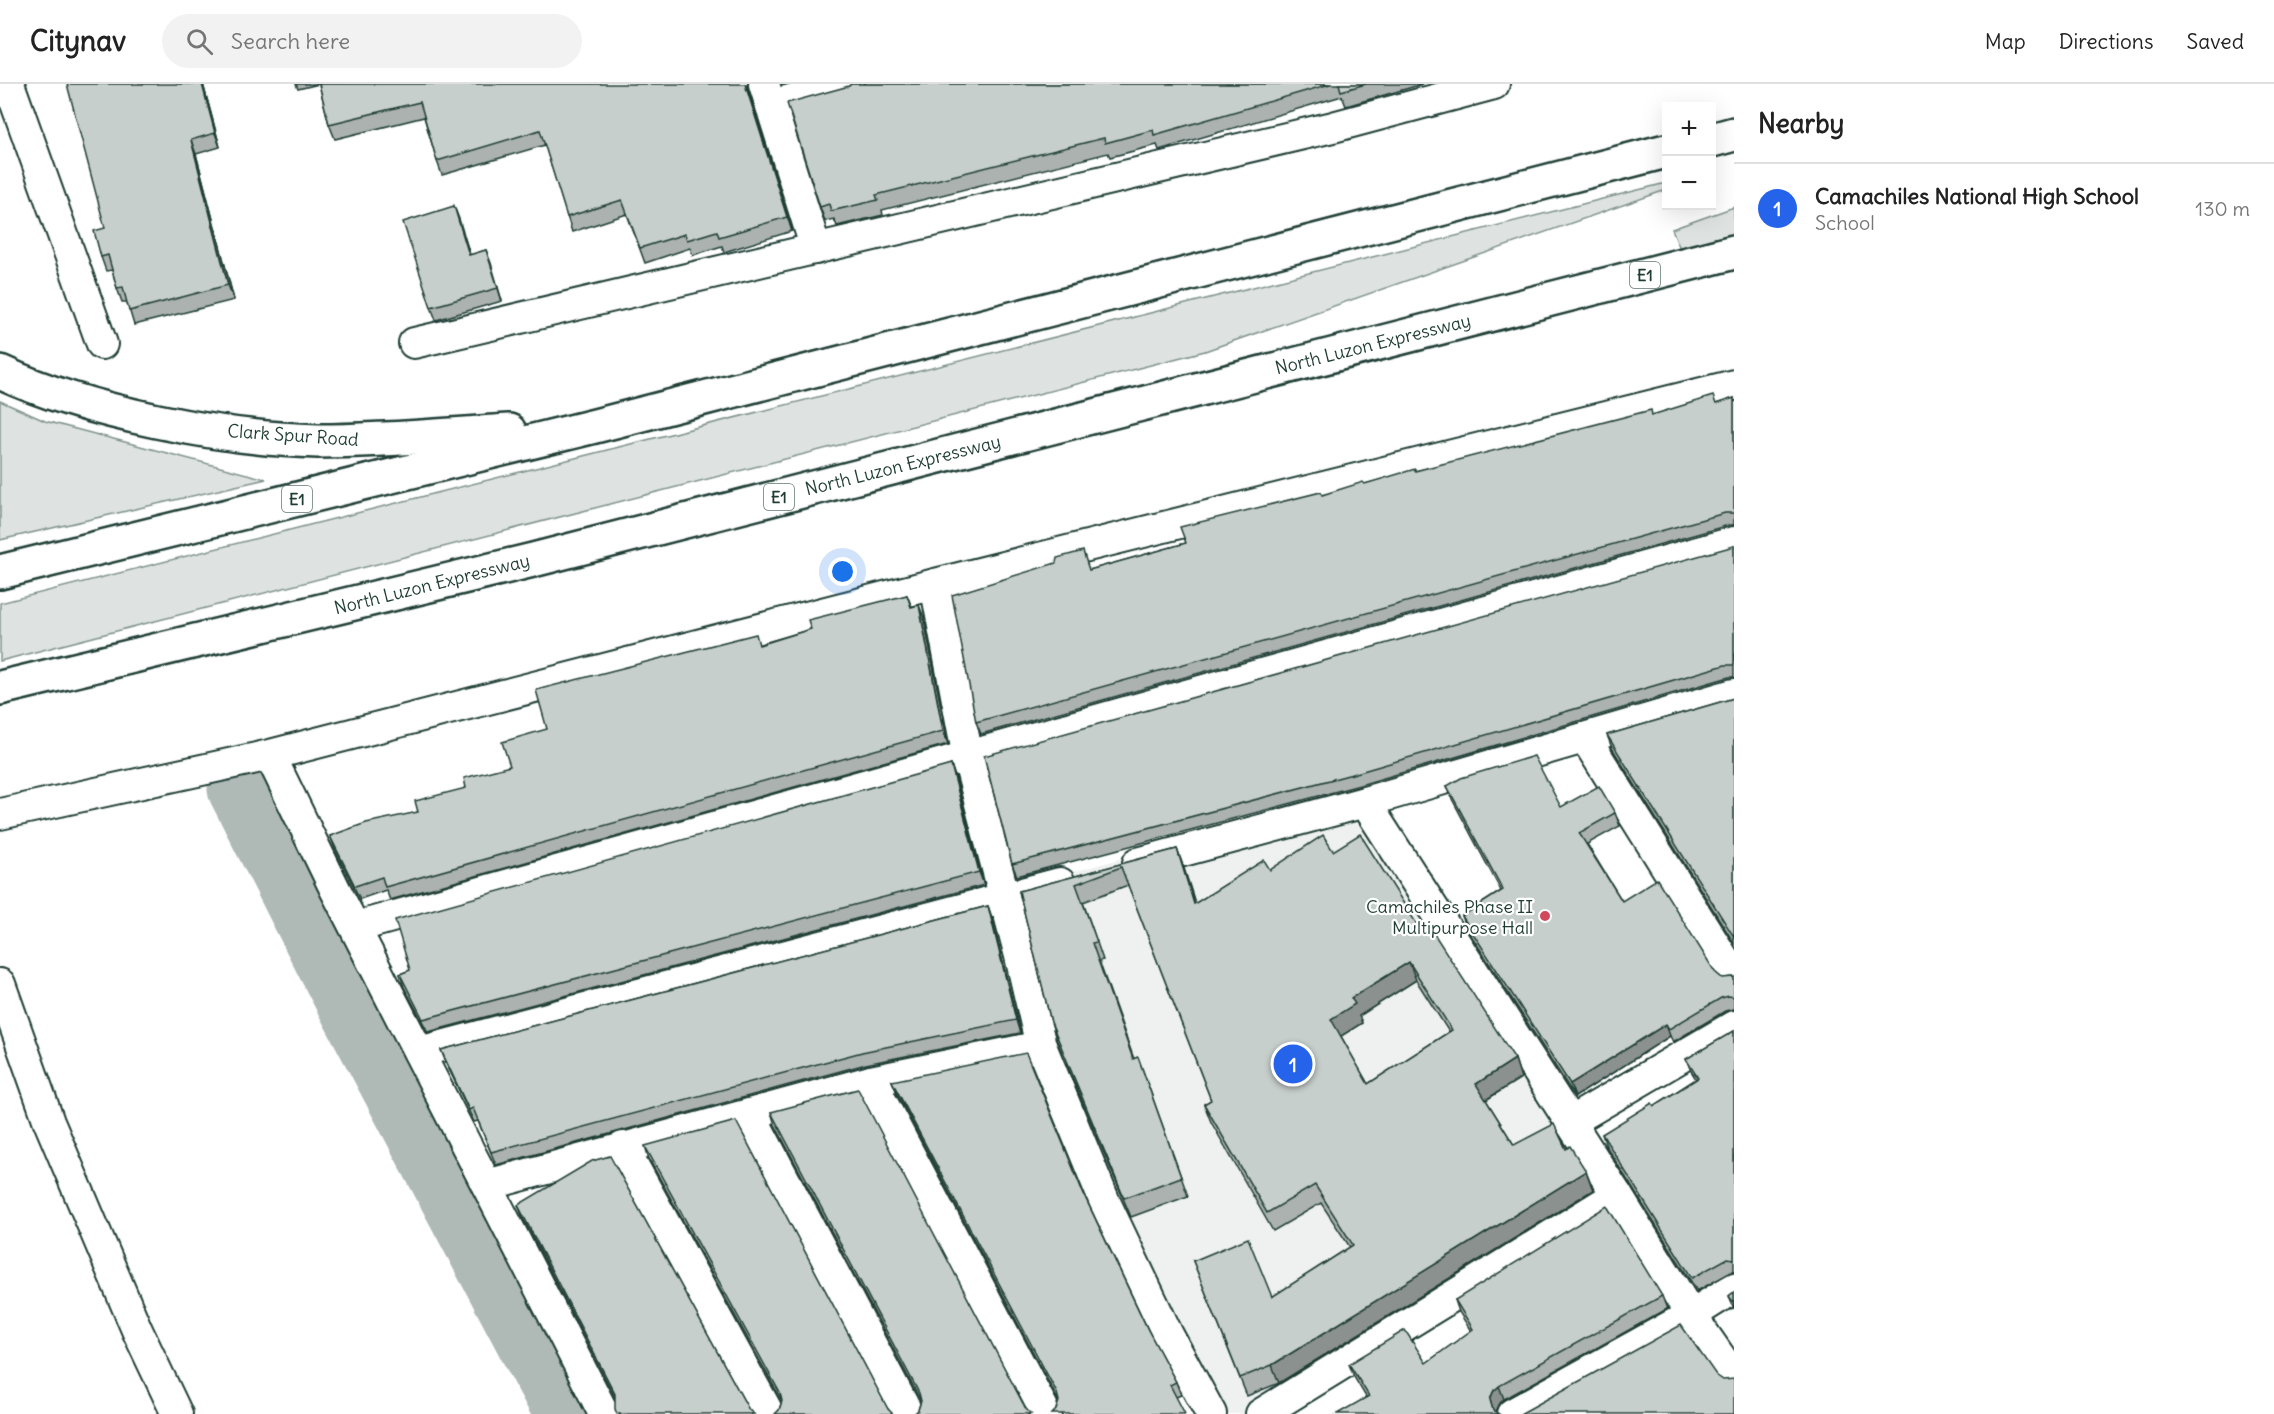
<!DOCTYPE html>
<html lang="en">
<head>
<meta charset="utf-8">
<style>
  :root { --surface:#fff; --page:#f2f2f2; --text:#222; --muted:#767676; --line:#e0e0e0; --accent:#2563eb }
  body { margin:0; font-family:Delius,sans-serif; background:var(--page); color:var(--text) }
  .controls { position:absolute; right:18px; top:18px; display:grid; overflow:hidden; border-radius:0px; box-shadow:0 6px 24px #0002 }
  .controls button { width:54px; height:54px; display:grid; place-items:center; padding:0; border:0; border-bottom:2px solid var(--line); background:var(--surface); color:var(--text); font:30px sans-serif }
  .you { position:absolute; left:843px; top:488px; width:21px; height:21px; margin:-15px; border:4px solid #fff; border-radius:50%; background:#1a73e8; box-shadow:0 0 0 9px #1a73e833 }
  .badge { display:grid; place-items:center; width:39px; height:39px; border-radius:50%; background:var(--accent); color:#fff; font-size:20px; font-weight:700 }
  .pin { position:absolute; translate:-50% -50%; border:3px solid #fff; box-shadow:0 2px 6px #0006 }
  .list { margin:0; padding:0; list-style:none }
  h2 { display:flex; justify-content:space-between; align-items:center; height:78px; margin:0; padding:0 24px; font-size:26px }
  h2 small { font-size:20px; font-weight:400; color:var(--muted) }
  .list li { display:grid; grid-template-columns:39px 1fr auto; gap:18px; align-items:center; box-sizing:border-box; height:90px; padding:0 24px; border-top:2px solid var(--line) }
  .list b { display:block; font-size:22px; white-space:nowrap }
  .list p { margin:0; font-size:20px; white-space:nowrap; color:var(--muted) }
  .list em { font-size:20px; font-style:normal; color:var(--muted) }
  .icon { flex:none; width:33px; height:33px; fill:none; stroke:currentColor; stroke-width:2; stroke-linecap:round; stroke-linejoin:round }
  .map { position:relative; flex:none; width:1734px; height:1330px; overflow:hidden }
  header { display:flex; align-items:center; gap:36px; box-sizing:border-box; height:84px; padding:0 30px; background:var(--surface); border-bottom:2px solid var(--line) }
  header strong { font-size:28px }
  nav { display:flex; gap:33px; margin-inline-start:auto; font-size:21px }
  .search { width:420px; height:54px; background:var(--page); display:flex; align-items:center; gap:15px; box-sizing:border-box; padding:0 21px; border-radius:33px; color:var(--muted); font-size:22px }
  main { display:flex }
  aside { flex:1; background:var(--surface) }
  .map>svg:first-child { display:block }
  .built { fill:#eef1f0 }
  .green { fill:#dee3e2; stroke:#7e908b; stroke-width:1.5 }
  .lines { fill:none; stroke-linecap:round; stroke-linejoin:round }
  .river { stroke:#afbab7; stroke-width:63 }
  .street-casing { stroke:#1f3d34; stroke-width:34 }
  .highway-casing { stroke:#1f3d34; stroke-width:38 }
  .street { stroke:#fff; stroke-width:30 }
  .highway { stroke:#fff; stroke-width:33 }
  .wall { fill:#abb2af; stroke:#1f3d34; stroke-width:1.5; fill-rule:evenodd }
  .shaded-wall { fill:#8b918f; stroke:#1f3d34; stroke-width:1.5 }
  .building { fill:#c7cfcc; stroke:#1f3d34; stroke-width:1.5; fill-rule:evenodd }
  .poi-dot { fill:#d1495b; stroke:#fff; stroke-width:2 }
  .labels { text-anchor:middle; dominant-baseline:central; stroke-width:4.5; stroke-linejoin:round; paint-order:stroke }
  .shield { fill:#fff; stroke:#627771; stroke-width:1.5 }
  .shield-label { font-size:16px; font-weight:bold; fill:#1f3d34 }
  .street-label { font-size:18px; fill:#1f3d34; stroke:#fff }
  .poi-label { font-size:18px; fill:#1f3d34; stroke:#fff; text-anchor:end }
</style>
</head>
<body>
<header>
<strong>Citynav</strong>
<div class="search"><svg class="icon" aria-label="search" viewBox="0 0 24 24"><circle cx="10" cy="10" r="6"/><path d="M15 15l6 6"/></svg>Search here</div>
<nav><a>Map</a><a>Directions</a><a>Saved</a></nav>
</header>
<main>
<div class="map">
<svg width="1734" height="1330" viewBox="0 0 1734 1330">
  <rect width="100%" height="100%" fill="#fff"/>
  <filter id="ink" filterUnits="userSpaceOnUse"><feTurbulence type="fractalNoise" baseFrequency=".0167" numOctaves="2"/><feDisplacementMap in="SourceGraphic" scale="12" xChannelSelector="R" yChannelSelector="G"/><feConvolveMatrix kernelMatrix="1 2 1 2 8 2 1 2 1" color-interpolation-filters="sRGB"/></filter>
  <g filter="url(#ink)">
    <path class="built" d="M 1355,709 L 1601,1110 L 1250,1330 L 1228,1330 L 1187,1256 L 1098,1079 L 1030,881 L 1030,800 Z"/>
    <g class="green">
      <path d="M 1666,99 L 1666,106 L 1205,267 L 0,577 L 0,519 Z"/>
      <path d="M 1734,123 L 1734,152 L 1681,167 L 1672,145 Z"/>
      <path d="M 0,317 L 45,337 L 266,395 L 0,456 Z"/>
    </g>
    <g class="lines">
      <path class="river" d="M 239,705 L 337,898 L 566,1330"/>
      <defs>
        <g id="street">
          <path d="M 9,0 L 102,260"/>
          <path d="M 764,0 L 816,165"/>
          <path d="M 772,21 L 849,0"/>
          <path d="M 414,259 L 1333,43 L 1494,0"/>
          <path d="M 935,500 L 968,674 L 1020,872 L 1041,962 L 1104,1116 L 1168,1251 L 1211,1330"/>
          <path d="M 1586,655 L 1734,891"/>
          <path d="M 270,671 L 335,805 L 604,1330"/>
          <path d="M 1365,718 L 1617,1111 L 1691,1231 L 1734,1293"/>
          <path d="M 0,730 L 270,671 L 935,500 L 1734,301"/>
          <path d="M 1138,779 L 1365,718 L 1734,610"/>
          <path d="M 356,843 L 1734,458"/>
          <path d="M 0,900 L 49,1038 L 137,1246 L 177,1330"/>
          <path d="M 419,968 L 1060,799"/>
          <path d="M 871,997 L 1046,1330"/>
          <path d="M 750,1030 L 908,1330"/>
          <path d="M 1570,1038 L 1734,942"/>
          <path d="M 623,1063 L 769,1330"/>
          <path d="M 487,1101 L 871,997 L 1041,962"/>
          <path d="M 1261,1330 L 1617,1111"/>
          <path d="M 1512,1330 L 1691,1231 L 1734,1204"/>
        </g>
        <g id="highway">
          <path d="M 1712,56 L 1734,50"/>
          <path d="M 0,288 C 86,328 223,355 318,357 C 382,357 446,351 509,347"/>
          <path d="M 0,488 L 595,342 L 1666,67"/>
          <path d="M 0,604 L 533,476 L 1734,168"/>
        </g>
      </defs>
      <use href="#street" class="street-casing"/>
      <use href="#highway" class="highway-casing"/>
      <use href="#street" class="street"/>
      <use href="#highway" class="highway"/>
    </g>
    <g class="wall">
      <path d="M 203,0 L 220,63 L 196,70 L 234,216 L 134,241 L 127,218 L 122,218 L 117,204 L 112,186 L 106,187 L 101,173 L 105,144 Z"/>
      <path d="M 296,0 L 319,0 L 298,5 Z"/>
      <path d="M 319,0 L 748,5 L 792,147 L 724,168 L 722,162 L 693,171 L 690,164 L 645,179 L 627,130 L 572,148 L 545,61 L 442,91 L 437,77 L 424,33 L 335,55 L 329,40 Z"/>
      <path d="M 851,0 L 1423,0 L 1346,22 L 1342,12 L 1159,66 L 1157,61 L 1110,73 L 1108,69 L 882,126 L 883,131 L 837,142 L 834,135 L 825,137 L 820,123 L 849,2 Z"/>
      <path d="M 454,122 L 470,171 L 486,166 L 502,217 L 436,236 L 431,223 Z"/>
      <path d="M 1734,314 L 1734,441 L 1729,441 L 981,650 L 976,638 L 1090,486 L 1186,459 L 1322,411 L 1415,387 L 1652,331 L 1716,320 Z"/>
      <path d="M 1734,462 L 1734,593 L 1729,593 L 1360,701 L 1017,792 L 1012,780 Z"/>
      <path d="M 907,511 L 912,523 L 924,534 L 948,660 L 390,816 L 386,806 L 360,815 L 335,765 L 330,752 L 418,728 L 510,682 L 547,645 L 760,560 L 811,545 Z"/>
      <path d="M 1734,614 L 1734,859 L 1612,664 L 1607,651 Z"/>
      <path d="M 951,681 L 955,693 L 984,801 L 428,948 L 404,903 L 400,890 Z"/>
      <path d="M 1447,702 L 1561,723 L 1615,729 L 1620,742 L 1587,760 L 1622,817 L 1722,894 L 1734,893 L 1734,925 L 1725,927 L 1673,958 L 1670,952 L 1575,1013 L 1467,845 L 1462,832 L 1501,807 L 1452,715 Z"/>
      <path d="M 1177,765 L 1195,820 L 1270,786 L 1333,767 L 1423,850 L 1515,975 L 1521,994 L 1486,1016 L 1514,1061 L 1566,1065 L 1593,1106 L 1279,1299 L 1247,1312 L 1193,1177 L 1272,1213 L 1350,1163 L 1321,1119 L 1273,1147 L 1211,1038 L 1204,1020 L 1211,1016 L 1128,801 L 1083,818 L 1103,876 L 1099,877 L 1134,975 L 1138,973 L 1188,1112 L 1131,1133 L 1057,957 L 1051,938 L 1019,807 ZM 1416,896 L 1449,948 L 1368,1000 L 1341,952 L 1362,939 L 1359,932 Z"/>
      <path d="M 988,822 L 992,834 L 1020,949 L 866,980 L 496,1081 L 478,1037 L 474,1038 L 446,979 L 441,966 Z"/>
      <path d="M 1734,947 L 1734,1187 L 1733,1187 L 1697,1207 L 1606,1062 L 1602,1050 L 1654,1022 L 1696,995 L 1691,987 L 1686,975 Z"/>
      <path d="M 892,997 L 1084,1111 L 1148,1246 L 1176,1298 L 1181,1311 L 1176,1313 L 1056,1326 L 1058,1316 L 897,1009 Z"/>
      <path d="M 771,1028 L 1026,1325 L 918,1326 L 921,1317 L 775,1041 Z"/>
      <path d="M 645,1062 L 888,1325 L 779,1326 L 782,1317 L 649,1075 Z"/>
      <path d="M 518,1121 L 749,1326 L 615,1313 L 523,1134 Z"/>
      <path d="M 1734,1208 L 1734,1225 L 1729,1212 Z"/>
      <path d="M 1662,1212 L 1667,1225 L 1504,1315 L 1498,1321 L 1495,1328 L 1366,1313 L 1354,1293 L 1349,1280 L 1426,1279 L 1471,1247 L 1459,1228 L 1455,1216 Z"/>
    </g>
    <g class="shaded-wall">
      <path d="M 202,0 L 203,0 L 220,63 L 215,49 Z"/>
      <path d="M 745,0 L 747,0 L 748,5 L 792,147 Z"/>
      <path d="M 191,56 L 196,70 L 234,216 L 228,201 Z"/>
      <path d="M 454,122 L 459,135 L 474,184 L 469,171 Z"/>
      <path d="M 486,166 L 491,179 L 502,217 L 498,204 Z"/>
      <path d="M 919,521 L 924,534 L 948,660 L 943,647 Z"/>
      <path d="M 951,681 L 955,693 L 984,801 L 979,788 Z"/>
      <path d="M 1177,765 L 1184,784 L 1201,838 L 1194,820 Z"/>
      <path d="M 988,822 L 992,834 L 1020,949 L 1016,936 Z"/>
      <path d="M 1409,878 L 1416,896 L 1359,932 L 1362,939 L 1338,954 L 1331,935 L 1351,914 Z"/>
      <path d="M 1666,940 L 1670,952 L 1575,1013 L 1570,1000 Z"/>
      <path d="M 1515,975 L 1521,994 L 1482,1018 L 1476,1000 Z"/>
      <path d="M 1586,1087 L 1593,1106 L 1279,1299 L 1272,1281 Z"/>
      <path d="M 1499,1302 L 1504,1315 L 1498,1321 L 1494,1330 L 1490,1316 L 1493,1308 Z"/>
    </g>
    <g class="building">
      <path d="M 67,0 L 202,0 L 215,49 L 191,56 L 228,201 L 129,227 L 123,203 L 117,204 L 108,171 L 101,173 L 94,147 L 105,144 Z"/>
      <path d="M 319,0 L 745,0 L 787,133 L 719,153 L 717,147 L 687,156 L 685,150 L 640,164 L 622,116 L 567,133 L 540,46 L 437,77 L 420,18 L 329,40 Z"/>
      <path d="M 851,0 L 1330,0 L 1154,51 L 1153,46 L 1105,59 L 1104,54 L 876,111 L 878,116 L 831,127 L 829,120 L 820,123 L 787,19 L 849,2 Z"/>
      <path d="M 1339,0 L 1366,0 L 1341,7 Z"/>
      <path d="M 454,122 L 469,171 L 486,166 L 498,204 L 431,223 L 403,138 Z"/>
      <path d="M 1713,312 L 1716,320 L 1734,314 L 1734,429 L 1725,429 L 976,638 L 952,511 L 1056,479 L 1057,474 L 1083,467 L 1089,486 L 1186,459 L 1180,443 L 1321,408 L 1322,411 L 1363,398 L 1365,400 L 1415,385 L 1415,387 L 1651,326 L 1652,331 Z"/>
      <path d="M 1734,462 L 1734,581 L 1725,581 L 1356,689 L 1012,780 L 984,672 Z"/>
      <path d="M 907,511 L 911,523 L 919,521 L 943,647 L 385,803 L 382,793 L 355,802 L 330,752 L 366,739 L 418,728 L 415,717 L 466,704 L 464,694 L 510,682 L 502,658 L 547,645 L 536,606 L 756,550 L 759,561 L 811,545 L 808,536 Z"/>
      <path d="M 1734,614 L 1734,853 L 1607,651 Z"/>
      <path d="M 1534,672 L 1561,723 L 1599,702 L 1615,729 L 1579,749 L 1622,817 L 1657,795 L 1715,888 L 1722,894 L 1734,893 L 1734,913 L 1729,912 L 1721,914 L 1669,945 L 1666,940 L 1570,1000 L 1462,832 L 1503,806 L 1447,702 L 1461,694 Z"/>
      <path d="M 951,681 L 979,788 L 423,935 L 400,890 L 410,886 L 395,836 Z"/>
      <path d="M 1360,750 L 1423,850 L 1431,845 L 1515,975 L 1476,1000 L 1514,1061 L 1554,1040 L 1566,1065 L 1570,1062 L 1586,1087 L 1272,1281 L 1240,1294 L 1193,1177 L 1248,1154 L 1272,1213 L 1353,1161 L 1315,1101 L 1267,1129 L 1204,1020 L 1211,1016 L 1121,783 L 1076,800 L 1097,858 L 1092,859 L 1133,975 L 1138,973 L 1181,1093 L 1124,1114 L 1051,938 L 1019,807 L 1177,765 L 1194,820 L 1264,776 L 1270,786 L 1323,751 L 1333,767 ZM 1409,878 L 1452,946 L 1368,1000 L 1331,935 L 1355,920 L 1351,914 Z"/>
      <path d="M 988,822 L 1016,936 L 862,968 L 491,1068 L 473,1024 L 469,1026 L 441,966 Z"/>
      <path d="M 1734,947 L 1734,1175 L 1728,1174 L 1692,1194 L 1602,1050 L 1652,1019 L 1654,1022 L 1698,994 L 1686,975 Z"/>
      <path d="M 1026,969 L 1084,1111 L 1148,1246 L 1176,1298 L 1170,1301 L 1185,1330 L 1052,1330 L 1056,1326 L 1059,1317 L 1057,1309 L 892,997 Z"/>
      <path d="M 858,1005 L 1026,1325 L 1031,1330 L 914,1330 L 918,1326 L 921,1317 L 919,1309 L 771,1028 Z"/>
      <path d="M 736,1037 L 888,1325 L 893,1330 L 775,1330 L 779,1326 L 782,1317 L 780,1309 L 645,1062 Z"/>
      <path d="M 610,1072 L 749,1326 L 754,1330 L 617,1330 L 615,1325 L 615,1310 L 518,1121 L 592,1077 Z"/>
      <path d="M 1607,1122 L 1662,1212 L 1499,1302 L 1493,1308 L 1490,1316 L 1493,1326 L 1499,1330 L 1337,1330 L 1369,1312 L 1349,1280 L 1405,1246 L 1426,1279 L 1473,1245 L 1455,1216 Z"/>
      <path d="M 1734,1208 L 1734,1219 L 1729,1212 Z"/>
      <path d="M 1681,1241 L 1716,1291 L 1723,1296 L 1734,1295 L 1734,1330 L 1520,1330 Z"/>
    </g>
  </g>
  <circle class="poi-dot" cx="1545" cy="832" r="6"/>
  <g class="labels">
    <g class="shield">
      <rect x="1630" y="178" width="30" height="26" rx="4.5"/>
      <rect x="764" y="400" width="30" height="26" rx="4.5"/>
      <rect x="282" y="402" width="30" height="26" rx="4.5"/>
    </g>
    <g class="shield-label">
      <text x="1645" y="191">E1</text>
      <text x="779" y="413">E1</text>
      <text x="297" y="415">E1</text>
    </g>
    <g class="street-label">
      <text transform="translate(1373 260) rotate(-14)">North Luzon Expressway</text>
      <text transform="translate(293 351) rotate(4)">Clark Spur Road</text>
      <text transform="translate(903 381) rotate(-14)">North Luzon Expressway</text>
      <text transform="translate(432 500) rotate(-14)">North Luzon Expressway</text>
    </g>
    <g class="poi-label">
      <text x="1533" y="822">Camachiles Phase II<tspan x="1533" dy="21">Multipurpose Hall</tspan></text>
    </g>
  </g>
</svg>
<div class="controls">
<button>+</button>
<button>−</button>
</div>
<div class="you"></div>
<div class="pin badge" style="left:1293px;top:980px">1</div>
</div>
<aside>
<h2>Nearby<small></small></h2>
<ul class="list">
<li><span class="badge">1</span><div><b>Camachiles National High School</b><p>School</p></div><em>130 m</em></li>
</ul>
</aside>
</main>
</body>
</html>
